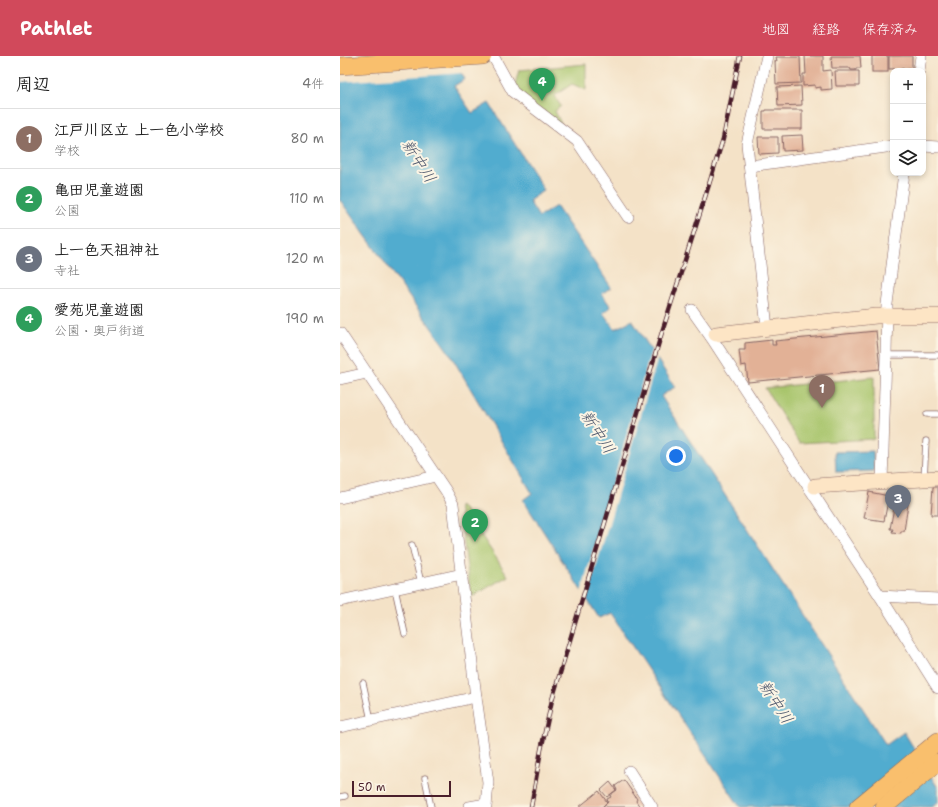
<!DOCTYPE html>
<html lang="ja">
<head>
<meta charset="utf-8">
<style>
  :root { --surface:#fff; --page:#f2f2f2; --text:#222; --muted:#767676; --line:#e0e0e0; --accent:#d1495b }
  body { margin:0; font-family:"Shantell Sans","Klee One",sans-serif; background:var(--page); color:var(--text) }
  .controls { position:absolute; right:12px; top:12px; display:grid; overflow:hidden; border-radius:8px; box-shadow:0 2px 6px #0003 }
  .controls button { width:36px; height:36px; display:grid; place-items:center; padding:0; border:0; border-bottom:1px solid var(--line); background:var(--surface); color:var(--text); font:20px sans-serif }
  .scale { position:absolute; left:12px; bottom:10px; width:99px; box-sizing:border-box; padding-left:4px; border:2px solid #4a1f2b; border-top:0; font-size:11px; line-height:14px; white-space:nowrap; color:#4a1f2b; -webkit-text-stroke:3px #fcf5e5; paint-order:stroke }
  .you { position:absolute; left:336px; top:400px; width:14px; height:14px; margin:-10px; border:3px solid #fff; border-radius:50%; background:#1a73e8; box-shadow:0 0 0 6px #1a73e833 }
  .badge { display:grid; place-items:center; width:26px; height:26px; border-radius:50%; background:var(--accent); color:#fff; font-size:13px; font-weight:700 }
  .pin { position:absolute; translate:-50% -33px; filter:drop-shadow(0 1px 2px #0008) }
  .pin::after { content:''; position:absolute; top:21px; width:14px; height:12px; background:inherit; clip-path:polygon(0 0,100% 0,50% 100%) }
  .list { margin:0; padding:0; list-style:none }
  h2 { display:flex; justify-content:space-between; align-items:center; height:52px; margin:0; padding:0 16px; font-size:17px }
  h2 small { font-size:13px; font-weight:400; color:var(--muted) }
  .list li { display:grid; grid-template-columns:26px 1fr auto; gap:12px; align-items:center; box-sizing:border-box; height:60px; padding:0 16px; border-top:1px solid var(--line) }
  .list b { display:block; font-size:15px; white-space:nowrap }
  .list p { margin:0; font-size:13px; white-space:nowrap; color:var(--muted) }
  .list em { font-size:13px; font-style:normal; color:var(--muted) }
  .icon { flex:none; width:22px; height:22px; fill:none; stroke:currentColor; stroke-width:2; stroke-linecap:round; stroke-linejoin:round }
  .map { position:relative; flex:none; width:598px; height:751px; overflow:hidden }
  header { display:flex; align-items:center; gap:24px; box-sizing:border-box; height:56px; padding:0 20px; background:var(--accent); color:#fff }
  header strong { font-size:19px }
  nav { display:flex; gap:22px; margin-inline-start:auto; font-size:14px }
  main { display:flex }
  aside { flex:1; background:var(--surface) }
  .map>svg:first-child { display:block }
  .green { fill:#a8c56c; stroke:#79724c }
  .water { fill:#51accf; stroke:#4e667d }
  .pier { fill:#f4e2c7 }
  .building { fill:#e2b196 }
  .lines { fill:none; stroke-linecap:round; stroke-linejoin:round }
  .lane-casing { stroke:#866362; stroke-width:7 }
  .street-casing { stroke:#866362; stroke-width:12 }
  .secondary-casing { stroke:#866362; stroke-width:16 }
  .primary-casing { stroke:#866362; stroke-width:18 }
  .lane { stroke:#fff; stroke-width:5.5 }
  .street { stroke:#fff; stroke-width:11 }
  .secondary { stroke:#fde5c5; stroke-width:15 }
  .primary { stroke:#f9bf6d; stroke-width:17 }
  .rail-casing { stroke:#4a1f2b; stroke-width:4.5 }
  .rail { stroke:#fcf5e5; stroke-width:3; stroke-dasharray:9; stroke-linecap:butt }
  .labels { text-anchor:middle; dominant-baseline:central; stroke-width:4; stroke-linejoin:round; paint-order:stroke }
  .water-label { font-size:16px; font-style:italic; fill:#4d576d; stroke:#fcf5e5 }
</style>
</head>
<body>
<header>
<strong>Pathlet</strong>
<nav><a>地図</a><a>経路</a><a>保存済み</a></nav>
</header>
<main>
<aside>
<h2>周辺<small>4件</small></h2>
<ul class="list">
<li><span class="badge" style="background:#8d6e63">1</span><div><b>江戸川区立 上一色小学校</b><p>学校</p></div><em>80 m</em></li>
<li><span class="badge" style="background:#2e9e5b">2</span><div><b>亀田児童遊園</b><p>公園</p></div><em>110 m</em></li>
<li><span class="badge" style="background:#6b7280">3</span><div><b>上一色天祖神社</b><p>寺社</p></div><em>120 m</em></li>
<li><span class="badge" style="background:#2e9e5b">4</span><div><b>愛苑児童遊園</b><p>公園 · 奥戸街道</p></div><em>190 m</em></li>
</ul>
</aside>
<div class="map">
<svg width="598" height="751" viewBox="0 0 598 751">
  <rect width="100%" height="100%" fill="#fcf5e5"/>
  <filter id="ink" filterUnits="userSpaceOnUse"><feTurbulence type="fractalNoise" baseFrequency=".025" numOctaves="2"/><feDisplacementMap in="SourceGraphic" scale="8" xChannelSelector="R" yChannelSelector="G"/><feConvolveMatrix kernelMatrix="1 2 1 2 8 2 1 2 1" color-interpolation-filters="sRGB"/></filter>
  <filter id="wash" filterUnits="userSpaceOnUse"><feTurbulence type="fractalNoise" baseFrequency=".012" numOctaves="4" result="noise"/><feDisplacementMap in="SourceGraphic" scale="16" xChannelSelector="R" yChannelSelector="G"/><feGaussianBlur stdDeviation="0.9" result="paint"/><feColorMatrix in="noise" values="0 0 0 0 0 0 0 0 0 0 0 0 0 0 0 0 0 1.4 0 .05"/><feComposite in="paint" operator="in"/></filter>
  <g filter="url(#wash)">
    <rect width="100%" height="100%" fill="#f4e2c7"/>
    <g class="green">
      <path d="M 246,8 L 246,34 L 232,28 L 214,40 L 221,50 L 215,55 L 225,76 L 173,36 L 179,14 Z"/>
      <path d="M 534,321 L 534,383 L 459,387 L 425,332 Z"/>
      <path d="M 119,450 L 124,453 L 168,520 L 131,541 Z"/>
    </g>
    <g class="water">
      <path d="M 0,0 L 110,0 L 125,23 L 114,30 L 132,57 L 149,47 L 204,134 L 189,145 L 199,161 L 216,150 L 271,231 L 262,238 L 271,251 L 263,257 L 275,273 L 292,264 L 335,331 L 321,340 L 525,656 L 546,689 L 564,676 L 598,732 L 598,747 L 592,751 L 400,751 L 270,557 L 259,562 L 183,444 L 192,437 L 110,298 L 0,144 Z"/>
      <path d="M 533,395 L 534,415 L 496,416 L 495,396 Z"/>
    </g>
    <g class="pier">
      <path d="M 0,0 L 113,0 L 123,17 L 0,26 Z"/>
      <path d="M 312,292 L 318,301 L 246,545 L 241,536 Z"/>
    </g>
    <g id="blocks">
      <g class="building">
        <path d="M 465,0 L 483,0 L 483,15 L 491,14 L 492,33 L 481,34 L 481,31 L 475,32 L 475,29 L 463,30 L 463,18 L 466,18 Z"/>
        <path d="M 491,0 L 520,0 L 521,12 L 516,12 L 516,14 L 511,14 L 510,12 L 492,12 Z"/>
        <rect x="532" y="0" width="16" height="16"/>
        <path d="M 549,0 L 572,0 L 572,12 L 549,13 Z"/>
        <path d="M 436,1 L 460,1 L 461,27 L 436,28 L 435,5 L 437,5 Z"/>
        <path d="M 495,15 L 519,15 L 519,30 L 496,30 Z"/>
        <path d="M 461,30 L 462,49 L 438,50 L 437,31 Z"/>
        <path d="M 426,54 L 462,54 L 462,73 L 423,73 L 423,55 L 426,55 Z"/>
        <path d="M 462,79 L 463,94 L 443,95 L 442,80 Z"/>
        <path d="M 418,81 L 438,81 L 438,97 L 419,98 Z"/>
        <path d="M 536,275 L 540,313 L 408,326 L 406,309 L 401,310 L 399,294 L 405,294 L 405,287 L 432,284 L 432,289 L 436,289 L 435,285 Z"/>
        <path d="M 593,431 L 598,431 L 598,459 L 591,459 Z"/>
        <path d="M 529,436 L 549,440 L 544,465 L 524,462 Z"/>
        <path d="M 555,446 L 568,448 L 564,475 L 561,475 L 561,477 L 552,476 L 553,473 L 550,473 Z"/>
        <path d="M 284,724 L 297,743 L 296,745 L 300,751 L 239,751 L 259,735 L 267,746 L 262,751 L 268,746 L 267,743 L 271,741 L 270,739 L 277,734 L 275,730 Z"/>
        <path d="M 270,726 L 276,734 L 267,741 L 261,734 Z"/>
      </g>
    </g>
  </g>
  <g filter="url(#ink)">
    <use href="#blocks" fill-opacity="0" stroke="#866362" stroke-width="1"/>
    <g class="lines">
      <defs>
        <g id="lane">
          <path d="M 546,299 L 598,299"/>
          <path d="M 587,358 L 598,358"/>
          <path d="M 584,423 L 586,385"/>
          <path d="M 72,489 L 81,527"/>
          <path d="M 55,533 L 65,578"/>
          <path d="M 23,627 L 31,664"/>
          <path d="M 85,722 L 91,751"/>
          <path d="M 0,741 L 5,740"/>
        </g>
        <g id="street">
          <path d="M 153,0 L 173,36 L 237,85 L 288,161"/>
          <path d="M 427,0 L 407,88 L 427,272"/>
          <path d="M 579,15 L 581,0"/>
          <path d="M 583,90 L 598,91"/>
          <path d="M 410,110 L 553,90"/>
          <path d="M 352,254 L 371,281"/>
          <path d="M 0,277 L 106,435 L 113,448 L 136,641 L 148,726 L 146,751"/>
          <path d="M 376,278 L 371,281 L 470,433"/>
          <path d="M 0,323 L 27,317"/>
          <path d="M 542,426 L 546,299 L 547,248 L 564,117"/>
          <path d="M 475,430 L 470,433 L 540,540 L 598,632"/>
          <path d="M 0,442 L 96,420"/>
          <path d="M 540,540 L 598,543"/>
          <path d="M 0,545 L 122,518"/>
          <path d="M 0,671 L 136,641"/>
          <path d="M 289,715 L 312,751"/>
          <path d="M 129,751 L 146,748"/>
        </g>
        <g id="secondary">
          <path d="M 376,278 L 536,260 L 598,260"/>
          <path d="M 475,430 L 598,422"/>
        </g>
        <g id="primary">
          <path d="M 0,10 L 143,0"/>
          <path d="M 518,751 L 598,685"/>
          <path d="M 544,751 L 598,706"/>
        </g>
      </defs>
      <use href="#lane" class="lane-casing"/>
      <use href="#street" class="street-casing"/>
      <use href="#secondary" class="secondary-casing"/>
      <use href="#primary" class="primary-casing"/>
      <use href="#lane" class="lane"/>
      <use href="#street" class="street"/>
      <use href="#secondary" class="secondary"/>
      <use href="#primary" class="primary"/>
      <defs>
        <path id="rail" d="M 191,751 L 201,694 L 212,644 L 322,276 L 362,151 L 383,83 L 400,0"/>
      </defs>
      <use href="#rail" class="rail-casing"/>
      <use href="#rail" class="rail"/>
    </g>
  </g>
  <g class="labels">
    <g class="water-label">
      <text transform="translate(79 105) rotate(57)">新中川</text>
      <text transform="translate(258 376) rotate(57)">新中川</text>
      <text transform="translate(436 646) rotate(57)">新中川</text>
    </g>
  </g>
</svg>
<div class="controls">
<button>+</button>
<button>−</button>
<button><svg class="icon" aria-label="layers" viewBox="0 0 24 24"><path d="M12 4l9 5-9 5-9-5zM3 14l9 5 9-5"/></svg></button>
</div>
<div class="scale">50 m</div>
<div class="you"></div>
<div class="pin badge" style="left:482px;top:352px;background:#8d6e63">1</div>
<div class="pin badge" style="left:135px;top:486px;background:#2e9e5b">2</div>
<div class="pin badge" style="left:558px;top:462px;background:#6b7280">3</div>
<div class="pin badge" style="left:202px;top:45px;background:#2e9e5b">4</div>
</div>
</main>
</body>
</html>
